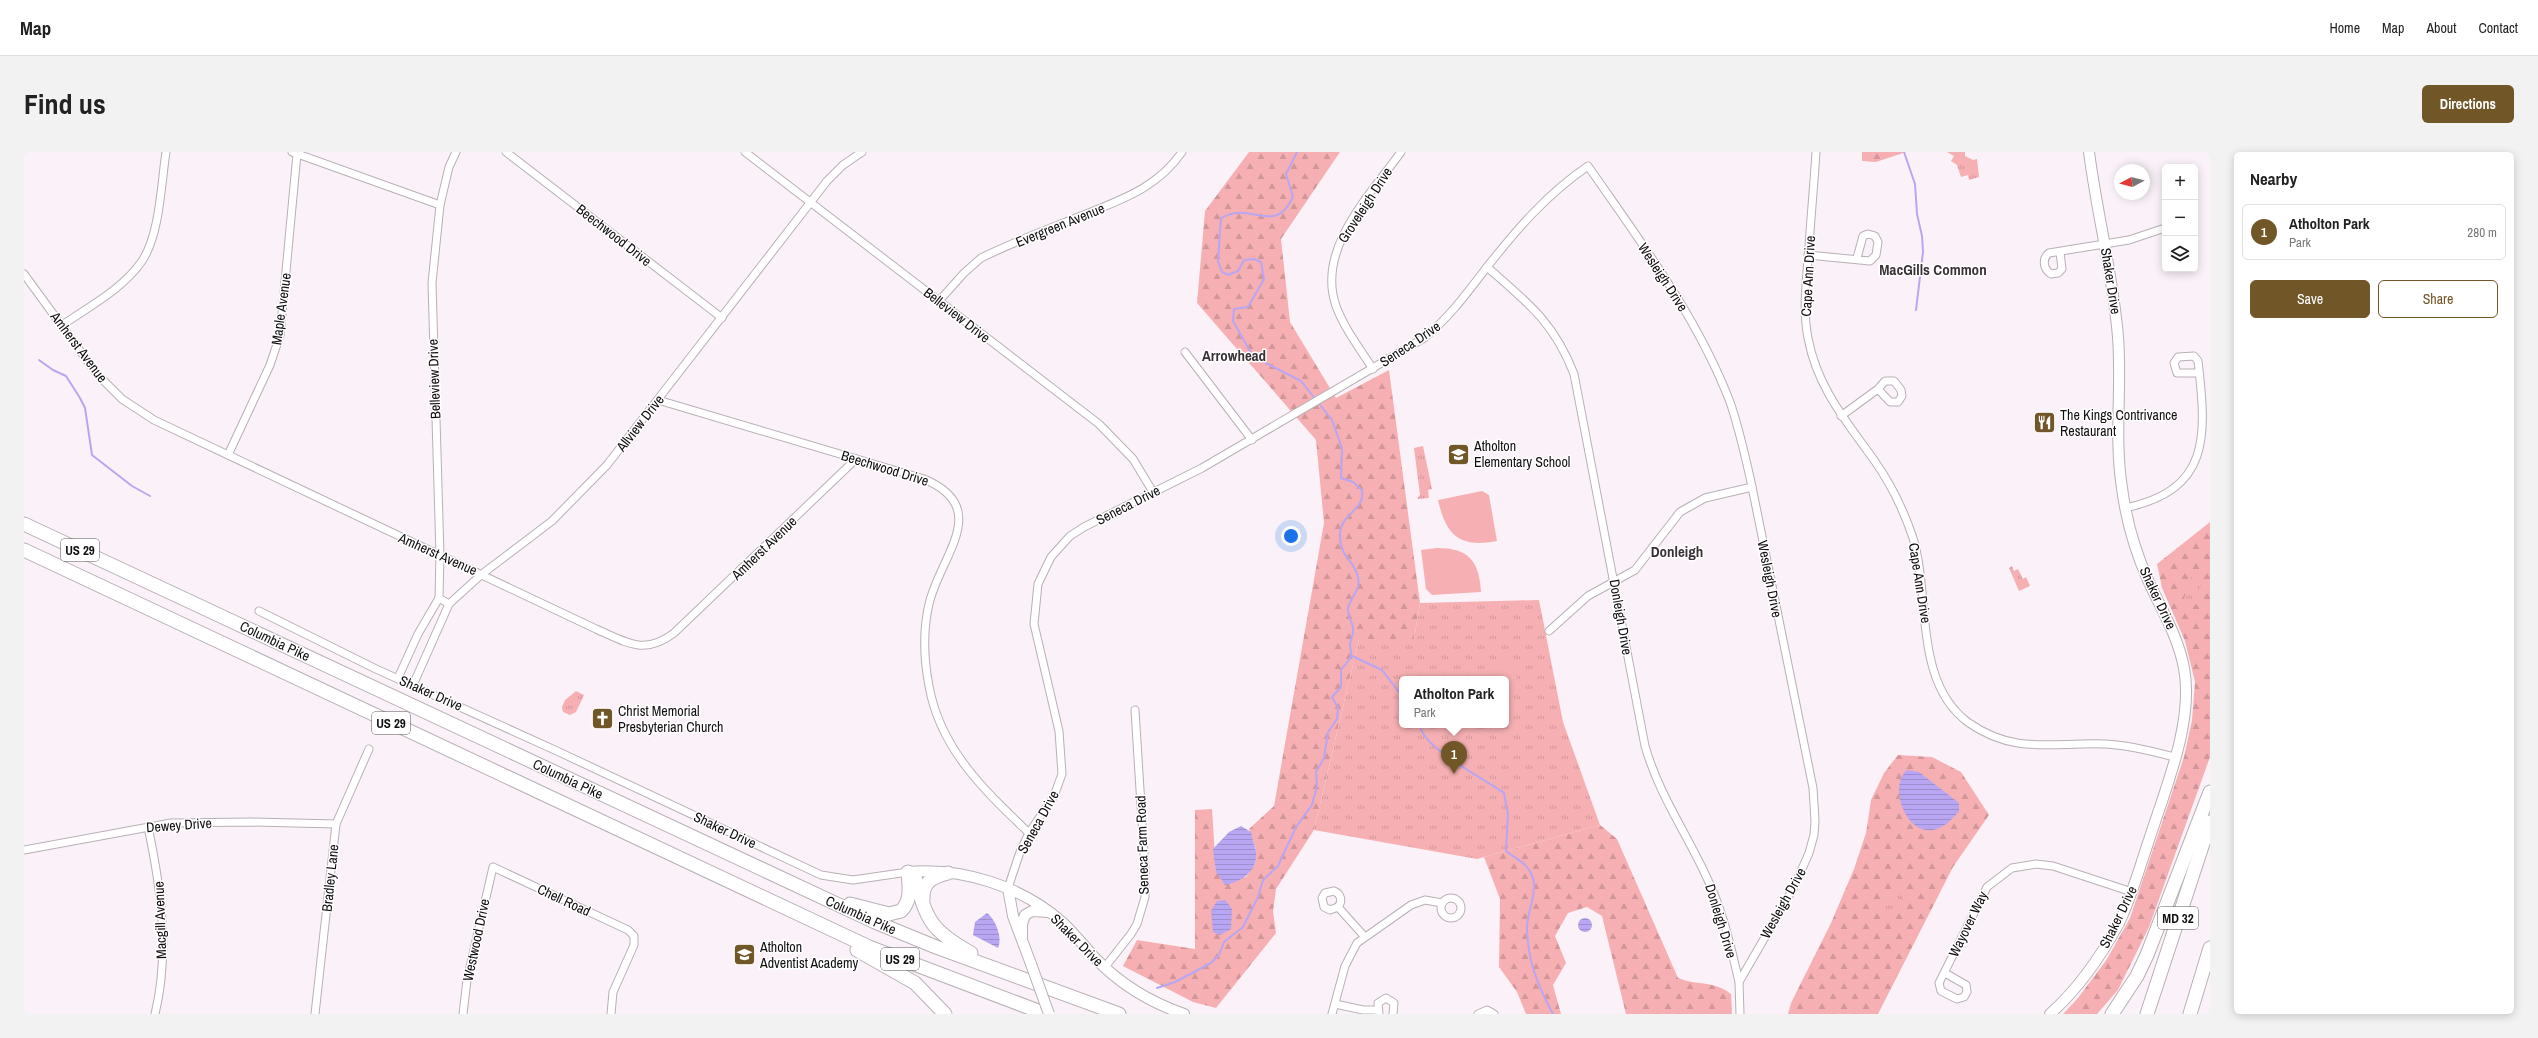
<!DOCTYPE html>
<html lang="en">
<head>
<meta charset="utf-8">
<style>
  :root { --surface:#fff; --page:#f2f2f2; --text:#222; --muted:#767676; --line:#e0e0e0; --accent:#715628 }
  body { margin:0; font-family:"Archivo Narrow",sans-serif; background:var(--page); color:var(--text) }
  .controls { position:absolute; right:12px; top:12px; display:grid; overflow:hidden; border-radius:6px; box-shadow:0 2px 10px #0003 }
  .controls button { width:36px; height:36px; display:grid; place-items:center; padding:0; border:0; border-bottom:1px solid var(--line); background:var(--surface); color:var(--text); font:20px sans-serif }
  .compass { position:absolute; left:2090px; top:12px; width:36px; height:36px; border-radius:50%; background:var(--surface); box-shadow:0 2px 10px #0003; rotate:263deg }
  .you { position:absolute; left:1267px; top:384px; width:14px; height:14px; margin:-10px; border:3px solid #fff; border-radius:50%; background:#1a73e8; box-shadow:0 0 0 6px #1a73e833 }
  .badge { display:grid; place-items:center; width:26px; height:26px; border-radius:50%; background:var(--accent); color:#fff; font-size:13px; font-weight:700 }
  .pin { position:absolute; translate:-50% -33px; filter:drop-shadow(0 1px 2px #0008) }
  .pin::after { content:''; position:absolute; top:21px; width:14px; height:12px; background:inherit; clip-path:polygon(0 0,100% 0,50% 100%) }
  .popup { position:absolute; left:1375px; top:524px; width:110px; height:52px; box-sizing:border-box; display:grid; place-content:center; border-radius:6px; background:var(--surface); filter:drop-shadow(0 1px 3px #0005); font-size:13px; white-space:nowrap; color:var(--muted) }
  .popup b { font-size:15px; color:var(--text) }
  .popup::after { content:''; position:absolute; left:50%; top:100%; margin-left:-8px; border:8px solid transparent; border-top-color:var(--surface) }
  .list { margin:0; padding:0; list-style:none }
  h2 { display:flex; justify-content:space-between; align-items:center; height:52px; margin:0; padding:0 16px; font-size:17px }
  h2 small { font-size:13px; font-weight:400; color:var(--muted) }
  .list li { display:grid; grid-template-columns:26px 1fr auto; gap:12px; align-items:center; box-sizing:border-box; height:56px; margin:0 8px 8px; padding:0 8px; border:1px solid var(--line); border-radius:6px }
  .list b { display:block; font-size:15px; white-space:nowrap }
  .list p { margin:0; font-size:13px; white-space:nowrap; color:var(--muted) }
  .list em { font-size:13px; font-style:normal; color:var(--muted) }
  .actions { display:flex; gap:8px; padding:12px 16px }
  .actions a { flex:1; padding:9px 0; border:1px solid var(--accent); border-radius:6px; text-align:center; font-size:14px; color:var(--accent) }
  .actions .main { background:var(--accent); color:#fff }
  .icon { flex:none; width:22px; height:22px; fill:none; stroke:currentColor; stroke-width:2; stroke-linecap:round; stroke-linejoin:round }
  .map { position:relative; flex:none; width:2186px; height:862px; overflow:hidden; border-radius:6px }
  header { display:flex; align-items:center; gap:24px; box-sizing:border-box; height:56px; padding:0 20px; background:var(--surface); border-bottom:1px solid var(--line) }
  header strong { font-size:19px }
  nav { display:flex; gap:22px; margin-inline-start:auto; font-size:14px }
  .intro { display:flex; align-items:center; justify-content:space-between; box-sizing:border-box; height:96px; padding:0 24px }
  h1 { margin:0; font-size:28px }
  .button { padding:10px 18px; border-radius:6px; background:var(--accent); color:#fff; font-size:14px; font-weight:700 }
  main { display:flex; gap:24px; padding:0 24px }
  aside { flex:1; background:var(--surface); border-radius:6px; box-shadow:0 2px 10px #0003 }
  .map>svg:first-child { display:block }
  .forest { fill:url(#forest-firs) }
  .park { fill:url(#park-tufts); fill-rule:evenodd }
  .garden { fill:#f6b0b3 }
  .water { fill:url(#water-rules) }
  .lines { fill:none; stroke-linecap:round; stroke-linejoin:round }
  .stream { stroke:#b8a6f3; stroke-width:2 }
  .street-casing { stroke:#b8b0b5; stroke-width:9 }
  .secondary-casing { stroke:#b8b0b5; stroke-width:12 }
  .highway-casing { stroke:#b8b0b5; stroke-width:15 }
  .street { stroke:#fff; stroke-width:7 }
  .secondary { stroke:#fff; stroke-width:10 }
  .highway { stroke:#fff; stroke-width:13 }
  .secondary-bridge-casing { stroke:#b8b0b5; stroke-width:12; stroke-linecap:butt }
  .secondary-bridge { stroke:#fff; stroke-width:10 }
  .labels { text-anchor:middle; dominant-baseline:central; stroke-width:3; stroke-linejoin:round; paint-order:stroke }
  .shield { fill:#fff; stroke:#585658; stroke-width:1 }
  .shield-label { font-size:13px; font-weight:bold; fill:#110e10 }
  .street-label { font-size:14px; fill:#110e10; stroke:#fff }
  .poi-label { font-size:14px; fill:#110e10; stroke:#fff; text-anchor:start }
  .neighbourhood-label { font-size:15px; font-weight:bold; fill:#383136; stroke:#fff }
</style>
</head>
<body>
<header>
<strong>Map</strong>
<nav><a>Home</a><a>Map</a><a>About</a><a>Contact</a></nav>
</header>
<div class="intro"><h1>Find us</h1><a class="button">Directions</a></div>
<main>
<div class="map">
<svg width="2186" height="862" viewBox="0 0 2186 862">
  <defs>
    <pattern id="forest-firs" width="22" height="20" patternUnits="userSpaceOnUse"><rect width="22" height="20" fill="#f6b0b3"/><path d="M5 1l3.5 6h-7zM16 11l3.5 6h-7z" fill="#d29699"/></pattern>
    <pattern id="park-tufts" width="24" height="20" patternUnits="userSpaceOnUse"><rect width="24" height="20" fill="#f6b0b3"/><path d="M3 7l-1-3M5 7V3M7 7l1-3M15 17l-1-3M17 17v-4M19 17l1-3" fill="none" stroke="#d29699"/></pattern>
    <pattern id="water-rules" width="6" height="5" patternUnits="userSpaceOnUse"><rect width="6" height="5" fill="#b8a6f3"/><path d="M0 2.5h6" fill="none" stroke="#9d8ecf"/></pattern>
  </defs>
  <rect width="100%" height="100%" fill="#faf2f8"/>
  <g class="forest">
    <path d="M 1225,0 L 1316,0 L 1257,87 L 1266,170 L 1312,246 L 1365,218 L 1396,451 L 1390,487 L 1335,487 L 1290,678 L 1252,737 L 1249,759 L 1252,781 L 1192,856 L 1169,850 L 1099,814 L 1113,788 L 1171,797 L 1171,658 L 1188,657 L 1192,720 L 1222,725 L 1231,712 L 1232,697 L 1225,677 L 1250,654 L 1300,371 L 1292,288 L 1173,151 L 1181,59 Z"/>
    <path d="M 1838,0 L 1882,0 L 1852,10 L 1838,9 Z"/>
    <path d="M 2186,370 L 2186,605 L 2125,775 L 2094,838 L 2073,862 L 2039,862 L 2054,846 L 2083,807 L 2106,766 L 2160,605 L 2168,568 L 2171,530 L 2161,489 L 2138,436 L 2133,412 Z"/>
    <path d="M 1874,603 L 1908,605 L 1937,620 L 1965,663 L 1929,715 L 1854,862 L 1764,862 L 1767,851 L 1807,771 L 1830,717 L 1842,681 L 1847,648 L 1860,621 Z"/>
    <path d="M 1576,673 L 1593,687 L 1654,826 C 1674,834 1689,828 1707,842 L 1708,862 L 1602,862 L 1578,764 L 1563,755 L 1544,761 L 1531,784 L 1542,811 L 1529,833 L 1537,862 L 1502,862 L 1493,840 L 1475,815 L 1476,747 L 1460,705 Z"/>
  </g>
  <g class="park">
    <path d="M 1923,0 L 1941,0 L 1941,4 L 1949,8 L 1953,7 L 1955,25 L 1945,28 L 1944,23 L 1937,25 L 1933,13 L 1927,9 L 1930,4 Z"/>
    <path d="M 1399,294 L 1408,337 L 1404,338 L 1405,346 L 1393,347 L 1396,343 L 1390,296 Z"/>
    <path d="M 1988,414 L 1990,419 L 1994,417 L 1999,427 L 2002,425 L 2006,434 L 1995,439 L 1985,416 Z"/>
    <path d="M 2170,418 L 2181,422 L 2174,442 L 2176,445 L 2173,452 L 2167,455 L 2158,452 Z"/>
    <path d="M 1515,448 L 1539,570 L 1576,673 L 1453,707 L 1290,678 L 1335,487 L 1390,487 L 1396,451 ZM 1378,527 L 1482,527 L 1482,573 L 1378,573 Z"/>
    <path d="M 552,539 L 560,543 L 552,560 L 546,563 L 539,560 L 538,555 L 541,548 Z"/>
    <path d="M 1875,739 L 1877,748 L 1882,748 L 1883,755 L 1878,756 L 1878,759 L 1861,762 L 1858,751 L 1869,749 L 1868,740 Z"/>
  </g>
  <g class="garden">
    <path d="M 1458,339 L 1465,343 L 1473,389 C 1436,396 1422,384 1414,348 Z"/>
    <path d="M 1413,396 C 1445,396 1455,409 1457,440 L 1408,443 L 1402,437 L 1397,398 Z"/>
    <path d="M 1468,508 L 1493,509 L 1493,520 L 1468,519 Z"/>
    <path d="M 1468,523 L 1493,524 L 1492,535 L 1482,535 L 1482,527 L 1468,527 Z"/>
  </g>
  <g class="water">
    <path d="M 1883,618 L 1895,620 L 1935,651 L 1935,659 C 1893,713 1859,638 1883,618 Z"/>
    <path d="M 1217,674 L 1227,680 C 1228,687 1231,693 1232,699 C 1234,719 1219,729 1201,733 L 1192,720 L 1189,697 L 1205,680 Z"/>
    <path d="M 1201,748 L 1208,757 L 1207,777 L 1196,783 L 1189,780 L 1187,759 L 1193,749 Z"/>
    <path d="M 963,761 C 971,767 979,785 974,796 L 949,783 L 951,770 Z"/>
    <circle cx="1561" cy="773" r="7"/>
  </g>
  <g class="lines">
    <g class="stream">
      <path d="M 1880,0 L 1891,32 L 1893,62 L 1898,84 L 1899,100 L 1892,158"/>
      <path d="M 15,208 L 29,218 L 42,224 L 56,246 L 61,256 L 68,303 L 108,334 L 126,344"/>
      <path d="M 1328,504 L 1358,518 L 1378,544"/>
      <path d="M 1396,573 C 1398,596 1461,627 1480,641 L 1484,662 L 1482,699 C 1491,706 1501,710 1507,721 C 1516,739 1502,759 1503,778 C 1504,810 1514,834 1529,862"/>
      <path d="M 1133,836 L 1151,830 L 1187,811 L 1195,803 L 1200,790 L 1219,775 L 1234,745 L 1239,728 L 1254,714 L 1272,675 L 1288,653 L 1293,634 L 1292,620 L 1300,606 L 1304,580 L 1313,567 L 1314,556 L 1308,545 L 1317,535 L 1317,518 L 1327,505 C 1328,501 1326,498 1326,493 C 1326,487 1330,483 1329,476 C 1328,468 1323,464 1324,456 C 1327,444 1337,438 1334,425 C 1330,407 1315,406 1316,381 C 1317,362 1342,357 1338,338 L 1329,330 L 1317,326 L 1318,296 L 1308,268 L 1277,229 L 1232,206 L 1227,201 L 1209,169 L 1210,157 L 1224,155 L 1240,127 L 1237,110 L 1230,107 L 1220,108 L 1214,119 L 1204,123 L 1198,120 L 1194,109 L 1197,66 C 1228,48 1250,85 1269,45 L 1262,22 L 1273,0"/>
    </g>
    <defs>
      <g id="street">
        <path d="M 268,0 L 416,53"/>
        <path d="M 482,0 L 698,166"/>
        <path d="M 721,0 L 1075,272 L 1109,307 L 1129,340"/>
        <path d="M 1792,0 C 1790,32 1787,63 1785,95 C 1783,125 1778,156 1784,186 C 1793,235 1822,269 1850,308 C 1867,332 1880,359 1889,386 C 1907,445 1889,531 1945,571 C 1991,603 2029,590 2081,592 C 2105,593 2128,599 2150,605"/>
        <path d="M 2036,100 L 2038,117 L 2034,121 L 2027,122 C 2019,117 2018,106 2025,101 L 2105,88 L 2141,76"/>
        <path d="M 1784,103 L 1846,109 L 1852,103 L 1854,90 L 1851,84 L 1844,82 L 1839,84 L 1833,106"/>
        <path d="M 1463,115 C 1503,150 1530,170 1550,222 L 1621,594 C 1635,643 1662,680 1683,726 C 1699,759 1707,795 1715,830"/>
        <path d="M 0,122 L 73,222 L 98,247 L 130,268 L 572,477 C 602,490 620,504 650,481 L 832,307"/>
        <path d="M 915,149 L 940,121 L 957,106 C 991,89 1027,76 1062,62 C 1099,47 1134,35 1158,0"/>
        <path d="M 37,174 C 64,155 99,137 118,109 C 136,82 137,32 142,0"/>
        <path d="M 1161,200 L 1228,288"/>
        <path d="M 1349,217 C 1336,197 1320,176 1312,154 C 1292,97 1346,43 1377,0"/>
        <path d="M 634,248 L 900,327 C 969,356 916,404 905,452 C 899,478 900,508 905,534 C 916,597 961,639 1005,681"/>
        <path d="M 1817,264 L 1854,237 L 1866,250 L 1874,250 L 1878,244 L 1877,238 L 1870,229 L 1861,229 L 1854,237"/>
        <path d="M 204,303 L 246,213 L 256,183 L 273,2"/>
        <path d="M 2101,356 C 2186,338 2183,286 2174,209 L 2170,204 L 2154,205 L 2150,211 L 2153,221 L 2174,221"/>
        <path d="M 425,452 L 415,446 L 416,403 L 408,131 L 416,53 L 425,15 L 432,0"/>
        <path d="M 235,459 L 352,517 L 533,599 L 797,723 L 829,728 L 884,720"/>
        <path d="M 1525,479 L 1564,444 L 1611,418 L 1656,360 L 1681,346 L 1728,335"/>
        <path d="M 374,526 L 394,482 L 415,446"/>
        <path d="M 389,533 L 425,452 L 458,422 L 528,369 L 583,313 L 803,29 L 819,13 L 838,0"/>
        <path d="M 124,675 C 137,736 146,800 131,862"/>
        <path d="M 0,698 L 147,671 L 226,670 L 312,672"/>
        <path d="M 984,736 L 996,700 L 1005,681 L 1030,644 L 1038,622 L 1035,579 L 1010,472 L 1014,432 L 1027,405 L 1046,384 L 1060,375 L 1178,316 L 1400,186 C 1425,166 1443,141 1463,115 C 1493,77 1523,42 1564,14 C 1616,89 1673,164 1706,250 C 1715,276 1721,303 1727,330 L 1789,636 L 1791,669 L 1790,683 L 1785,701 L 1770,735 L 1715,830 L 1716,862"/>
        <circle cx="1427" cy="756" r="10"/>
        <path d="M 1314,755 L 1306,758 L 1300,755 L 1298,746 L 1301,741 L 1310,739 C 1317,742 1319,749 1314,755 L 1340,784"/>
        <path d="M 1081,815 L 1107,782 L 1113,772 L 1121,745 L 1121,717 L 1111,558"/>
        <path d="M 1921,821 L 1942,833 L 1943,840 L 1940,845 L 1933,847 L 1917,839 L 1915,831 L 1963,735 L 1988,716 L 2012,712 L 2029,714 L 2108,740"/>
        <path d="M 1311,852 L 1339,858 L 1352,858"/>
        <path d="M 291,862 L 312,672 L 345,597"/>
        <path d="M 439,862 L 443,828 L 469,715 L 604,778 L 610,784 L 610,793 L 589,840 L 587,862"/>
        <path d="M 1308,862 L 1321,814 L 1333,791 L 1387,753 L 1401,748 L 1418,751"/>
        <path d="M 1355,862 L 1354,851 L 1362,846 L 1370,851 L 1369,862"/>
        <path d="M 1454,862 L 1463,858 L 1470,862"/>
      </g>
      <g id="secondary">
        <path d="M 884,720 C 938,715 997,734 1038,770 C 1050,781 1060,794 1071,806 C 1097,833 1125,850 1160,862"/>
        <path d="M 984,736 L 989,764 L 1007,812"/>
        <path d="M 998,784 L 998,772 L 1001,763 L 1008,759 L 1024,760"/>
        <path d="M 2026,862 C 2054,837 2077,804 2095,771 C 2108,744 2116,714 2126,685 C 2142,635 2170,569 2160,516 C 2154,484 2137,457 2124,428 C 2111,399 2102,367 2098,336 C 2090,285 2098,236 2094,185 C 2089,123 2073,62 2065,0"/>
      </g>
      <g id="highway">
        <path d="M 0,372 L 851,770 L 912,795 L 1095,862"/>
        <path d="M 0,398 L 845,795 L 1022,862"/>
        <path d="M 890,722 C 903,767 904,777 947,801"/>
        <path d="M 899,748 C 898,730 908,725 924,721"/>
        <path d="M 826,752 L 865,762 L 877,759 C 888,748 885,735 884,720"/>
        <path d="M 833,798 L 891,831 L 921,862"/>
        <path d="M 2088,862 L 2113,824 L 2123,803 L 2186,640"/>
        <path d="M 2123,862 L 2186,670"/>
        <path d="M 2166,862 L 2186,796"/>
      </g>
    </defs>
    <use href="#street" class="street-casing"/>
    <use href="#secondary" class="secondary-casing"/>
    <use href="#highway" class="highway-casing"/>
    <use href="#street" class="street"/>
    <use href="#secondary" class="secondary"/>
    <use href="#highway" class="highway"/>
    <defs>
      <path id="secondary-bridge" d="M 1007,812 L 1025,862"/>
    </defs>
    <use href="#secondary-bridge" class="secondary-bridge-casing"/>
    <use href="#secondary-bridge" class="secondary-bridge"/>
  </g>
  <defs>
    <symbol id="restaurant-square" viewBox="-11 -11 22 22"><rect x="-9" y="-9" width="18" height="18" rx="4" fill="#715628" stroke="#fff"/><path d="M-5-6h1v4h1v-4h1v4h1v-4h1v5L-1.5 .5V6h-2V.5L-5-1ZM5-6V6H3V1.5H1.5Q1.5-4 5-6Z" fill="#fff"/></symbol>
    <symbol id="school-square" viewBox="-11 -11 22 22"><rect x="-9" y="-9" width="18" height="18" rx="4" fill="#715628" stroke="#fff"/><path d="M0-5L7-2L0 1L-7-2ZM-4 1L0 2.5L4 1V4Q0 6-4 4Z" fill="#fff"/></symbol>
    <symbol id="church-square" viewBox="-11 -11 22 22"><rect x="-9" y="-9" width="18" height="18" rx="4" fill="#715628" stroke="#fff"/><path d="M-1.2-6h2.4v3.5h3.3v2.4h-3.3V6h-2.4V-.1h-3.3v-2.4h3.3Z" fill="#fff"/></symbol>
  </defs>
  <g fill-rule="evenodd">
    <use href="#restaurant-square" x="2008" y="258" width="25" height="25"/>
    <use href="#school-square" x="1422" y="290" width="25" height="25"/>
    <use href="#church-square" x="566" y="554" width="25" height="25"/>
    <use href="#school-square" x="708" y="790" width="25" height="25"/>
  </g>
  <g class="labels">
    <g class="shield">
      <rect x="37" y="387" width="38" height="22" rx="3"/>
      <rect x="348" y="560" width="38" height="22" rx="3"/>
      <rect x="2134" y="755" width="40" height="22" rx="3"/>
      <rect x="857" y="796" width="38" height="22" rx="3"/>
    </g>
    <g class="shield-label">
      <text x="56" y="398">US 29</text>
      <text x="367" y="571">US 29</text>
      <text x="2154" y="766">MD 32</text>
      <text x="876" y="807">US 29</text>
    </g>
    <g class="street-label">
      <text transform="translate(1341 53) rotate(-57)">Groveleigh Drive</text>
      <text transform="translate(1036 73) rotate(-22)">Evergreen Avenue</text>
      <text transform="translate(590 83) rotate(38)">Beechwood Drive</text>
      <text transform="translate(1784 124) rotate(-87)">Cape Ann Drive</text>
      <text transform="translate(1639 125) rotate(57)">Wesleigh Drive</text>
      <text transform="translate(2087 129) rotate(81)">Shaker Drive</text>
      <text transform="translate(257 157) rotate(-82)">Maple Avenue</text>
      <text transform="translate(933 163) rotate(38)">Belleview Drive</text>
      <text transform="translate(1386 192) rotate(-34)">Seneca Drive</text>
      <text transform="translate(55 195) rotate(53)">Amherst Avenue</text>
      <text transform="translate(410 227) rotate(-92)">Belleview Drive</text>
      <text transform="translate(616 271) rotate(-52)">Allview Drive</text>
      <text transform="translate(861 316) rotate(17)">Beechwood Drive</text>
      <text transform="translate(1104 353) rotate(-27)">Seneca Drive</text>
      <text transform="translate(740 396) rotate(-44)">Amherst Avenue</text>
      <text transform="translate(414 402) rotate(24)">Amherst Avenue</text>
      <text transform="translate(1746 427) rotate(79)">Wesleigh Drive</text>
      <text transform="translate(1896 431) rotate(81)">Cape Ann Drive</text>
      <text transform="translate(2134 446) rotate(65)">Shaker Drive</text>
      <text transform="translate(1597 465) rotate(80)">Donleigh Drive</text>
      <text transform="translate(251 489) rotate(25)">Columbia Pike</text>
      <text transform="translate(407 541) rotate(24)">Shaker Drive</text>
      <text transform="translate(544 627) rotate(25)">Columbia Pike</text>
      <text transform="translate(1014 670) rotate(-61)">Seneca Drive</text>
      <text transform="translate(155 673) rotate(-4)">Dewey Drive</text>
      <text transform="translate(701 678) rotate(25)">Shaker Drive</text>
      <text transform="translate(1118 693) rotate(-92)">Seneca Farm Road</text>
      <text transform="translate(306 726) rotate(-84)">Bradley Lane</text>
      <text transform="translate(540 748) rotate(25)">Chell Road</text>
      <text transform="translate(1759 751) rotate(-61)">Wesleigh Drive</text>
      <text transform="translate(837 763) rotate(24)">Columbia Pike</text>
      <text transform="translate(2094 765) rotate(-64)">Shaker Drive</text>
      <text transform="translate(136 768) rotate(-92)">Macgill Avenue</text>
      <text transform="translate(1697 769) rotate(73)">Donleigh Drive</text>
      <text transform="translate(1944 772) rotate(-64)">Wayover Way</text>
      <text transform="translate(452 788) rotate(-78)">Westwood Drive</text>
      <text transform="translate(1053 788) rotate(45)">Shaker Drive</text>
    </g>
    <g class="poi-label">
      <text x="2036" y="263">The Kings Contrivance<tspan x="2036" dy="16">Restaurant</tspan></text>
      <text x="1450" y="294">Atholton<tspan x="1450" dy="16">Elementary School</tspan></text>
      <text x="594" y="559">Christ Memorial<tspan x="594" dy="16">Presbyterian Church</tspan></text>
      <text x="736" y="795">Atholton<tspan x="736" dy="16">Adventist Academy</tspan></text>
    </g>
    <g class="neighbourhood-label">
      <text x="1909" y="117">MacGills Common</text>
      <text x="1210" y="203">Arrowhead</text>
      <text x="1653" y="399">Donleigh</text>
    </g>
  </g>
</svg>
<div class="controls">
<button>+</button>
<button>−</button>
<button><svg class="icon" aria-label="layers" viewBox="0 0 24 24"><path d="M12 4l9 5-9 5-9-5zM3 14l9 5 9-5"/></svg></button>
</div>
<svg class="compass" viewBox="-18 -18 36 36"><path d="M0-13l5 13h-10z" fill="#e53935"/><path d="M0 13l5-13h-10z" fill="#767676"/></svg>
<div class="you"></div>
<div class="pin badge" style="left:1430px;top:622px">1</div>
<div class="popup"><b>Atholton Park</b>Park</div>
</div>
<aside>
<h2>Nearby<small></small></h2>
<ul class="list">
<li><span class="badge">1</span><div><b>Atholton Park</b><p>Park</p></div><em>280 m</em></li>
</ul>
<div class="actions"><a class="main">Save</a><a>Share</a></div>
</aside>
</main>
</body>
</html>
